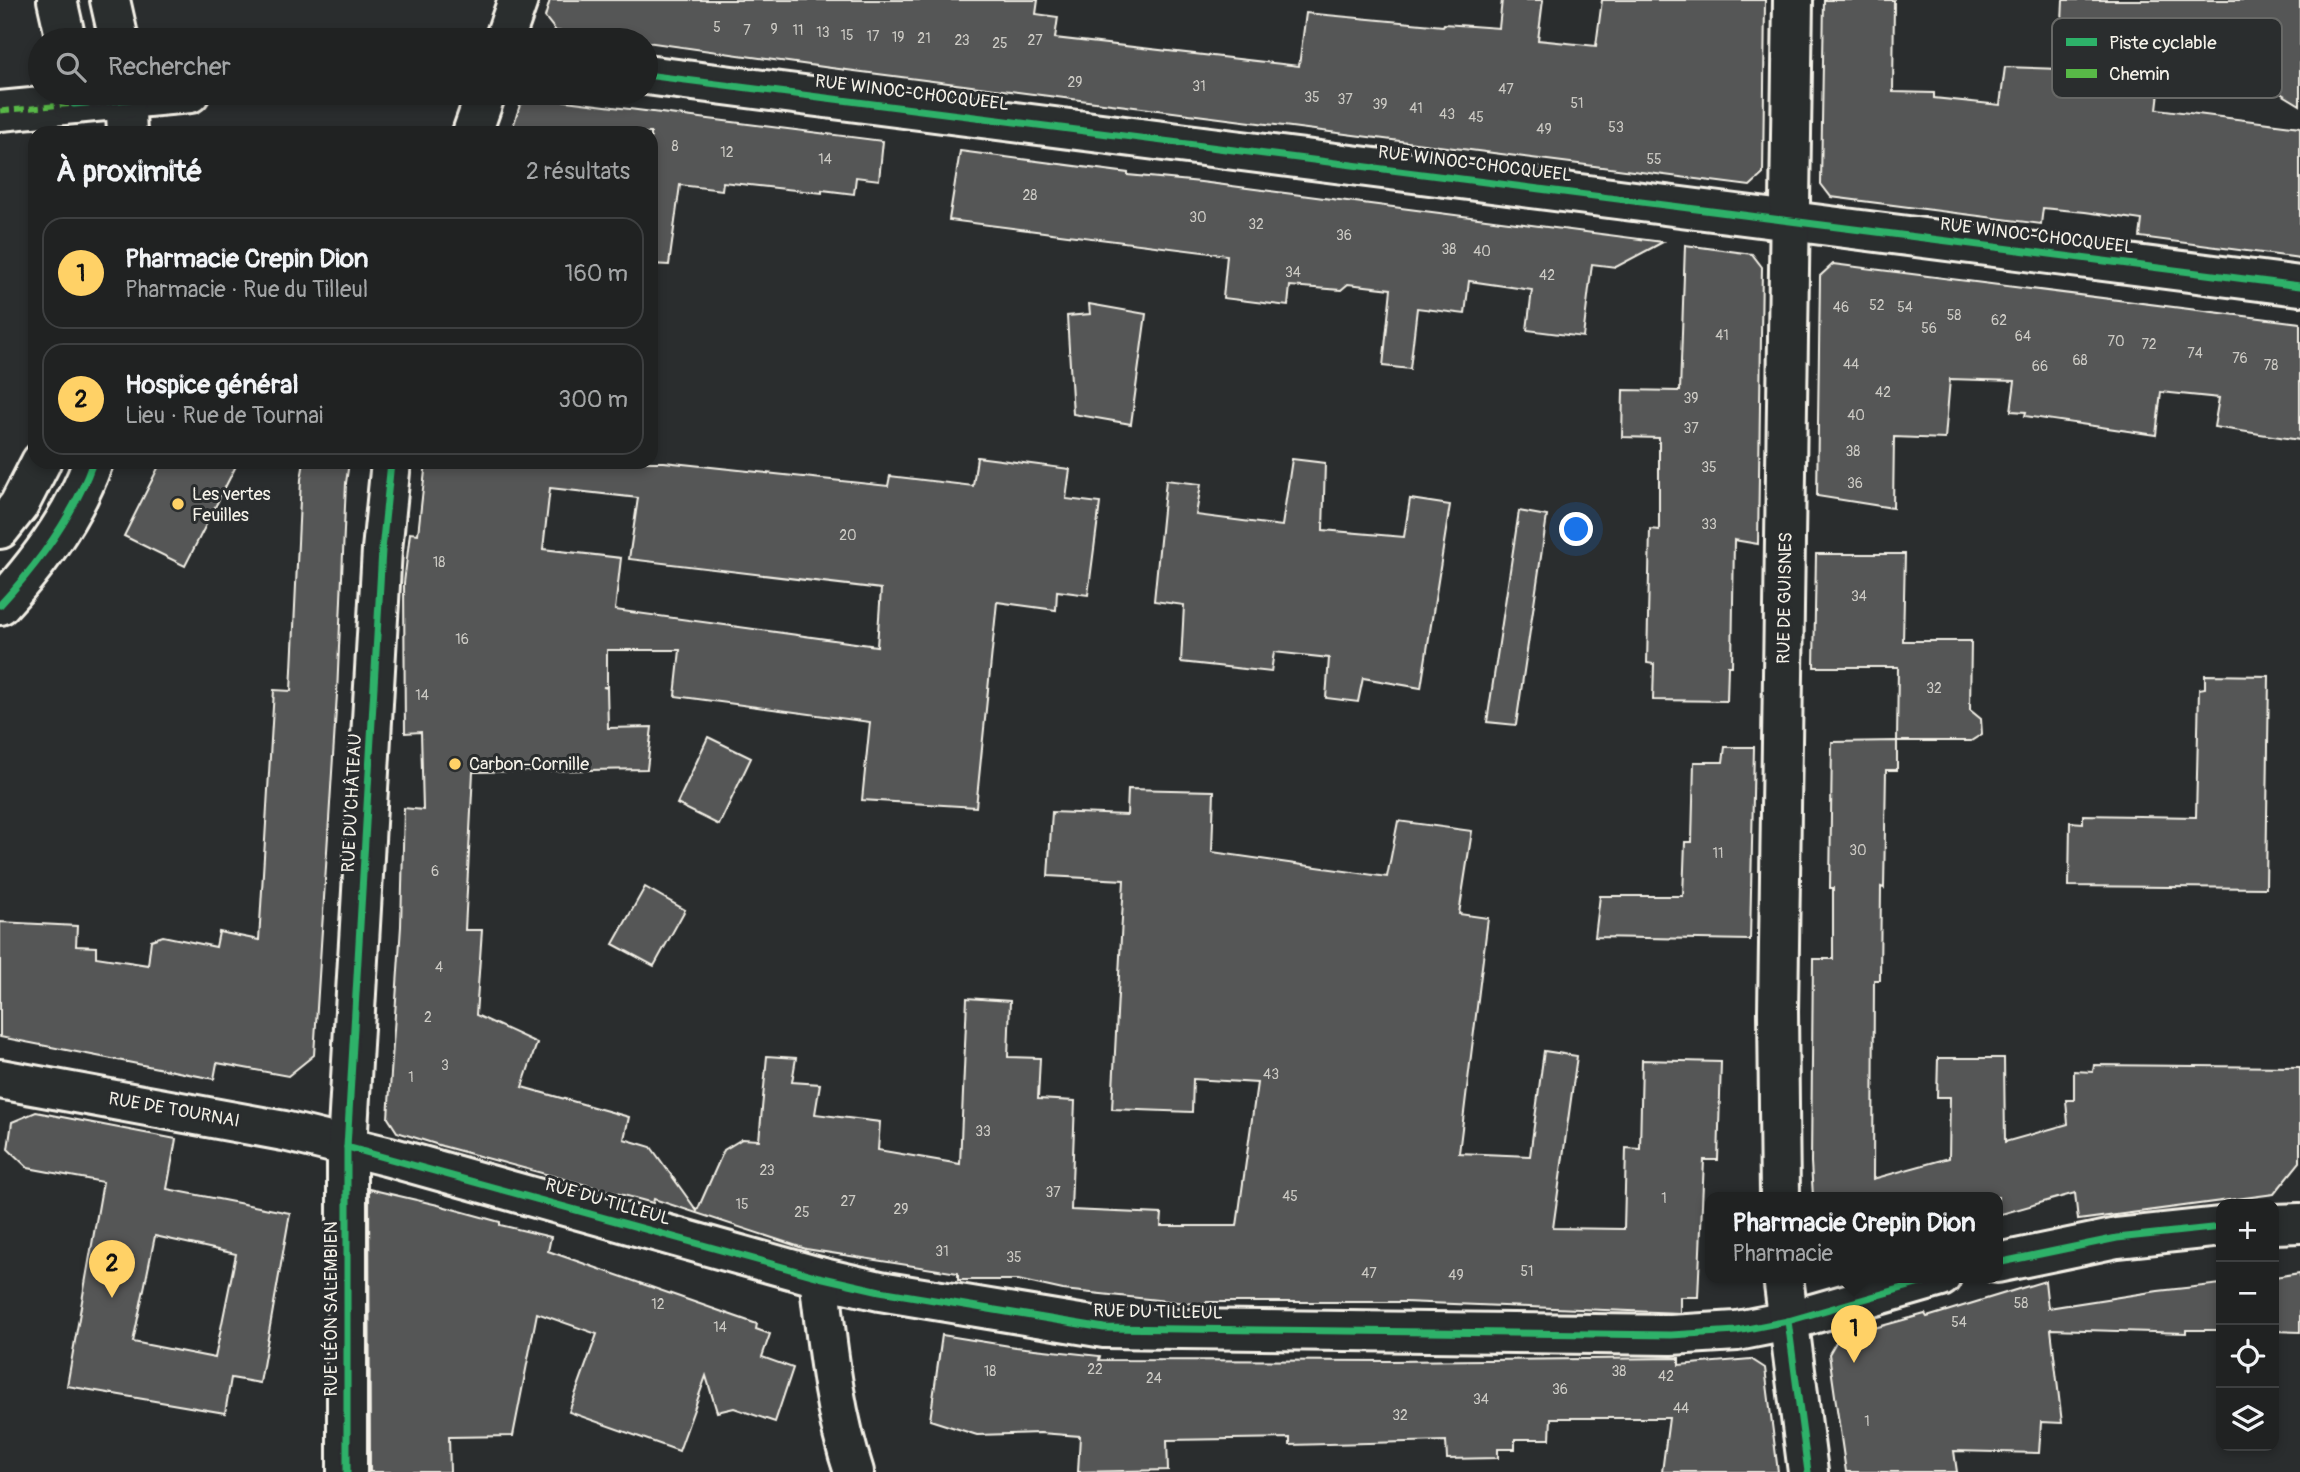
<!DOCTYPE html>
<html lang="fr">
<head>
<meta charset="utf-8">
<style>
  :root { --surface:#202222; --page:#2d2f2f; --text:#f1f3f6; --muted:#a2a4a5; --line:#3d3f40; --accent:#ffd166 }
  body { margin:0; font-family:Pangolin,sans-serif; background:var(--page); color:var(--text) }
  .controls { position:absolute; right:21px; bottom:21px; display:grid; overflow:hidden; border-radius:14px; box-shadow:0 4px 10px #0003 }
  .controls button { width:63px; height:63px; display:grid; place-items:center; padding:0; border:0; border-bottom:2px solid var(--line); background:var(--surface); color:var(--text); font:35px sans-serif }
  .you { position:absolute; left:1577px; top:530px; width:24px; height:24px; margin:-18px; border:5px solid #fff; border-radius:50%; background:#1a73e8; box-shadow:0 0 0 10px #1a73e833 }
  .badge { display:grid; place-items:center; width:46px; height:46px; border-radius:50%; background:var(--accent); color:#111; font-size:23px; font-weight:700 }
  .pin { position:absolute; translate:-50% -58px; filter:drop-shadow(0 2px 4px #0008) }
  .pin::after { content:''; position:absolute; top:37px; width:24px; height:21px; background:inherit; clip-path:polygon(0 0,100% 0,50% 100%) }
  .popup { position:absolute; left:1705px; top:1192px; width:298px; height:91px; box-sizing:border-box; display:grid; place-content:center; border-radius:14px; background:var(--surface); filter:drop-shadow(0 2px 5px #0005); font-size:23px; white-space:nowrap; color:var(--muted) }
  .popup b { font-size:26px; color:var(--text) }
  .popup::after { content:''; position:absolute; left:50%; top:100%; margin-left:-14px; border:14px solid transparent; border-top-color:var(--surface) }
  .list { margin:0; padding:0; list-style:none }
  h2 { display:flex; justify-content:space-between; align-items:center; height:91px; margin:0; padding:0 28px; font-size:30px }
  h2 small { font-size:23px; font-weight:400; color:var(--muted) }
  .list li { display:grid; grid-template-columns:46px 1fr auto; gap:21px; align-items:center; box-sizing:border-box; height:112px; margin:0 14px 14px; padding:0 14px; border:2px solid var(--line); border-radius:21px }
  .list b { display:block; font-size:26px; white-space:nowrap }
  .list p { margin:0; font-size:23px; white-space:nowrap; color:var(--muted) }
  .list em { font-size:23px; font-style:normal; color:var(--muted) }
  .icon { flex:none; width:38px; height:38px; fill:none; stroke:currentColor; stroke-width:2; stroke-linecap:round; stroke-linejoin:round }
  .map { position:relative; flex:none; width:2300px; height:1472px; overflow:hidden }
  .search { position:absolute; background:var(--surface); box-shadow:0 4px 10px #0003; left:28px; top:28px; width:630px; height:77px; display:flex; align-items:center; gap:18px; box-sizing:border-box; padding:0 24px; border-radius:38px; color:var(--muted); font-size:26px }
  .panel { position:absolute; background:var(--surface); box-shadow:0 4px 10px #0003; left:28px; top:126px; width:630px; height:343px; border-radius:21px }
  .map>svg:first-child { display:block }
  .building { fill:#555756; stroke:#f4f1e8; stroke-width:2; fill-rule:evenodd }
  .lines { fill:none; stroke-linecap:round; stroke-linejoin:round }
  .minor-casing { stroke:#f4f1e8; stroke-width:44 }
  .major-casing { stroke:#f4f1e8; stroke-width:44 }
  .minor { stroke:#2a2d2e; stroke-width:38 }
  .major { stroke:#2a2d2e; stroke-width:38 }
  .quiet { stroke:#58b947; stroke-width:5; stroke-dasharray:10 5; stroke-linecap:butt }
  .cycleway-casing { stroke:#2a2d2e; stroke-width:11 }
  .cycleway { stroke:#2db169; stroke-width:7 }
  .poi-dot { fill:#ffd166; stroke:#2a2d2e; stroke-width:2.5 }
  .labels { text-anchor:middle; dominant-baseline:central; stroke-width:6; stroke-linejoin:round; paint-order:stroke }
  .number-label { font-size:14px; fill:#cccac4 }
  .street-label { font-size:18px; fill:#f4f1e8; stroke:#2a2d2e }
  .poi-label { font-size:18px; fill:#f4f1e8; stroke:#2a2d2e; text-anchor:start }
  .key { fill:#2a2d2e; stroke:#676866; stroke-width:2 }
  .key-label { font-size:19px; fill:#f4f1e8 }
</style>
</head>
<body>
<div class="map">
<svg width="2300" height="1472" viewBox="0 0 2300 1472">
  <rect width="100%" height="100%" fill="#2a2d2e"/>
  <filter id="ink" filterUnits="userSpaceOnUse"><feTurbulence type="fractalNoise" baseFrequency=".0143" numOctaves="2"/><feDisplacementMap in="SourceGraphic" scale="14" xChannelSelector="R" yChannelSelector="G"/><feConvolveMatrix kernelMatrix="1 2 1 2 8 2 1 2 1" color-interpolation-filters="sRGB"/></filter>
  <g filter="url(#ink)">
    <g class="building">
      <path d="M 550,0 L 1038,0 L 1036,14 L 1058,17 L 1055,38 L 1299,66 L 1306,13 L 1443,26 L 1444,24 L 1499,28 L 1502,0 L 1543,0 L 1538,40 L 1596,46 L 1602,0 L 1765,0 L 1763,174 L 1750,186 L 831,68 L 646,42 L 646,40 L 629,40 L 556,31 L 545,17 Z"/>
      <path d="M 1824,0 L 1894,0 L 1893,92 L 1934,93 L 1934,98 L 2000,105 L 2005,67 L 2060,69 L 2063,0 L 2300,0 L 2300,105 L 2167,24 L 2157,109 L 2300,127 L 2300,258 L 2140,237 L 2142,220 L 2085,212 L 2043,208 L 2041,224 L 1831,197 L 1821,184 Z"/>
      <path d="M 534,97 L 883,141 L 879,180 L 856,177 L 854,194 L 822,190 L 822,193 L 723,182 L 722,190 L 680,185 L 669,265 L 651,264 L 651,133 L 511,133 L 520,105 Z"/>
      <path d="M 960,151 L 1128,173 L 1128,175 L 1201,182 L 1663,242 L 1616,267 L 1592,264 L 1583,337 L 1527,330 L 1532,290 L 1469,281 L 1465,314 L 1417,308 L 1410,369 L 1383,366 L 1391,289 L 1348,284 L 1341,290 L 1290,286 L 1288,306 L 1223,298 L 1227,255 L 949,220 Z"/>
      <path d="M 1685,245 L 1752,254 L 1762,267 L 1758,544 L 1734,540 L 1732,666 L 1728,666 L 1727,701 L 1653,700 L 1654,664 L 1647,663 L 1650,529 L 1659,530 L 1659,438 L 1622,437 L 1623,390 L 1680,391 Z"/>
      <path d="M 1833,264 L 2300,323 L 2300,440 L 2214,427 L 2219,398 L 2161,392 L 2156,435 L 2025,416 L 2026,412 L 2011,411 L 2015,381 L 1950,379 L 1945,439 L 1894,437 L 1893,508 L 1817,496 L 1820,276 Z"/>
      <path d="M 1089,304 L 1146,314 L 1131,424 L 1073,414 L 1067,316 L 1090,314 Z"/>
      <path d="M 977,457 L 1070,469 L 1066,499 L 1100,503 L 1088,595 L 1057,591 L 1056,610 L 997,602 L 976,807 L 862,800 L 870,722 L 675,696 L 680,650 L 607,650 L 607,687 L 603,687 L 607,688 L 608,728 L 652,727 L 647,769 L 473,772 L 465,930 L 482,930 L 476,1015 L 537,1043 L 522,1087 L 629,1117 L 624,1139 L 651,1147 L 697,1211 L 724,1150 L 742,1139 L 759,1140 L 767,1056 L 796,1058 L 792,1082 L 820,1084 L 815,1114 L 880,1122 L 878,1150 L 960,1164 L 967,998 L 1010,1001 L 1008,1057 L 1040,1058 L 1038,1099 L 1075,1101 L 1071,1210 L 1162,1214 L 1161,1226 L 1237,1226 L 1257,1083 L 1193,1079 L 1192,1112 L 1112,1109 L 1124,880 L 1048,876 L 1052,812 L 1127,815 L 1128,789 L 1214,791 L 1212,852 L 1387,877 L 1398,821 L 1472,831 L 1459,914 L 1488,918 L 1459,1153 L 1530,1156 L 1544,1051 L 1577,1056 L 1553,1228 L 1624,1229 L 1626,1148 L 1640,1149 L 1642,1060 L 1721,1062 L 1718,1160 L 1704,1160 L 1698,1297 L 1680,1297 L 1680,1313 L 1404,1302 L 1206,1302 L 1205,1305 L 1063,1290 L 1018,1280 L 958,1280 L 958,1273 L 806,1249 L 654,1199 L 653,1203 L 442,1146 L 397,1132 L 388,1118 L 401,926 L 404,808 L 423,810 L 421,732 L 405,733 L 404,583 L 410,533 L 418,534 L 426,462 L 664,462 L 888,486 L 890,476 L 973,486 ZM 550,488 L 638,498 L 629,559 L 881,589 L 877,646 L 615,610 L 621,558 L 543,549 Z"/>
      <path d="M 1292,459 L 1325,463 L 1323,530 L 1404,537 L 1410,499 L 1450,505 L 1421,688 L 1363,678 L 1358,702 L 1326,698 L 1329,658 L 1274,652 L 1271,672 L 1181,662 L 1184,605 L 1154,601 L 1166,480 L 1201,484 L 1196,515 L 1282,526 Z"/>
      <path d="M 161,462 L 238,462 L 185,566 L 124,536 Z"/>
      <path d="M 304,462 L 349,462 L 346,483 L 337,694 L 314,1055 L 288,1076 L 217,1063 L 214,1079 L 0,1037 L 0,922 L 77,926 L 76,946 L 96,947 L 96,957 L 148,965 L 151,940 L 163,936 L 216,947 L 219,932 L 259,940 L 274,690 L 291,691 L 301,479 Z"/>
      <path d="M 1519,511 L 1547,516 L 1516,725 L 1487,722 Z"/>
      <path d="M 1816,554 L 1905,554 L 1903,641 L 1971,641 L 1970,710 L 1981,719 L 1982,734 L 1971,741 L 1897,741 L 1898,667 L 1814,667 Z"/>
      <path d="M 2205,675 L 2269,676 L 2266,888 L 2069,886 L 2070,822 L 2083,823 L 2083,815 L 2196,817 L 2199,689 L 2205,688 Z"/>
      <path d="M 708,737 L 751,758 L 719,825 L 677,804 Z"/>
      <path d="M 1897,741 L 1897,770 L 1886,770 L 1884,888 L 1881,887 L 1880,980 L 1874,980 L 1873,1179 L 1949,1158 L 1950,1097 L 1937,1097 L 1938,1058 L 2004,1058 L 2005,1142 L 2068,1124 L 2066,1100 L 2074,1100 L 2074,1071 L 2093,1072 L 2094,1065 L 2300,1067 L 2300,1162 L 2274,1194 L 2078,1220 L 2075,1193 L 1998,1215 L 1998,1197 L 1813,1197 L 1811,1162 L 1813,959 L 1833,959 L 1833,888 L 1830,888 L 1832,742 Z"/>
      <path d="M 1725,747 L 1754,747 L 1750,940 L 1595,937 L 1600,896 L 1683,896 L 1685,842 L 1692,842 L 1694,762 L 1723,762 Z"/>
      <path d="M 645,887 L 685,910 L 654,966 L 613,944 Z"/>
      <path d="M 36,1112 L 176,1139 L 167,1189 L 290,1213 L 260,1383 L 231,1378 L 225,1413 L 67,1386 L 103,1182 L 28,1168 L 8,1149 L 12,1122 ZM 155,1236 L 236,1254 L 215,1358 L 133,1342 Z"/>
      <path d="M 369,1189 L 438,1205 L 500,1222 L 500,1225 L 551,1237 L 548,1251 L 757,1324 L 756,1329 L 770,1334 L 762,1357 L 793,1368 L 775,1422 L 734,1408 L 717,1412 L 706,1376 L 679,1451 L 569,1412 L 597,1334 L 537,1313 L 513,1436 L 449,1437 L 450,1472 L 370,1472 Z"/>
      <path d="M 2300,1273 L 2300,1332 L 2274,1331 L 2274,1277 Z"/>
      <path d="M 2045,1281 L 2048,1308 L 2158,1291 L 2221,1284 L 2221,1330 L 2186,1330 L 2186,1333 L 2051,1329 L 2062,1423 L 2041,1422 L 2039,1453 L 1954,1451 L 1957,1472 L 1846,1472 L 1829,1354 L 1836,1342 L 1868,1334 L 1867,1330 L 1925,1314 L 1927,1317 Z"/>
      <path d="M 942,1335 L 1016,1347 L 1100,1356 L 1099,1360 L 1391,1361 L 1679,1358 L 1679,1365 L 1751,1359 L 1765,1368 L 1778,1472 L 1662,1472 L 1669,1418 L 1551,1418 L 1550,1439 L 1515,1439 L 1515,1449 L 1498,1449 L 1498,1458 L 1447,1459 L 1446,1441 L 1290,1445 L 1290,1438 L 1167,1440 L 1168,1470 L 1078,1472 L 1080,1436 L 1040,1433 L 977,1435 L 930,1420 Z"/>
    </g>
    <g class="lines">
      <defs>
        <g id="minor">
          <path d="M 504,40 L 518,0"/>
          <path d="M 646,75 L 2300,286"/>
          <path d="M 126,99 L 190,93"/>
          <path d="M 0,111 L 74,104"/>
          <path d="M 472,133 L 486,93"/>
          <path d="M 0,1079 L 284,1131 L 386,1156 L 819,1277 L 880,1291 L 1104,1328 L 1671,1335 L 1737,1331 L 1788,1321 L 1941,1277"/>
          <path d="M 1780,1197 L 1778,1012 L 1793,0"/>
          <path d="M 2274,1224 L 2300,1223"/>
          <path d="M 1997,1263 L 2117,1238 L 2221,1227"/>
          <path d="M 819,1277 C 827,1342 833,1410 854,1472"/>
          <path d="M 1783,1277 L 1808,1472"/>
          <path d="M 347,1472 L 347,1147 L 382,550 L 391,462"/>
        </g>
        <g id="major">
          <path d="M 57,0 L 66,40"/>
          <path d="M 110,0 L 119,40"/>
          <path d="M 125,93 L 127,133"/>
          <path d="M 74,104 L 126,99"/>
          <path d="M 0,529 L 19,505 L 41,462"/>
          <path d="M 0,605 C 39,563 74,516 93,462"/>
        </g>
      </defs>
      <use href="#minor" class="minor-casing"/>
      <use href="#major" class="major-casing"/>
      <use href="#minor" class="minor"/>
      <use href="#major" class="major"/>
      <path class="quiet" d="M 0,111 L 74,104"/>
      <defs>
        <g id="cycleway">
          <path d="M 646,75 L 2300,286"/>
          <path d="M 74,104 L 190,93"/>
          <path d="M 0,605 C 39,563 74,516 93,462"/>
          <path d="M 347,1147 L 819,1277 L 880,1291 L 1104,1328 L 1671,1335 L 1737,1331 L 1788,1321 L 1941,1277"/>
          <path d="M 1997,1263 L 2117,1238 L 2221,1227"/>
          <path d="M 1788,1321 L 1808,1472"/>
          <path d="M 347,1472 L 347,1147 L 382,550 L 391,462"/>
        </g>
      </defs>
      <use href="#cycleway" class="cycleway-casing"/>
      <use href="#cycleway" class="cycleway"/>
    </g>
  </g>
  <g class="poi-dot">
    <circle cx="178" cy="504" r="7"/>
    <circle cx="455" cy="764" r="7"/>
  </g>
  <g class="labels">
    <g class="number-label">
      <text x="717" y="27">5</text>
      <text x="774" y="29">9</text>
      <text x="747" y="30">7</text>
      <text x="798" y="30">11</text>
      <text x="823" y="32">13</text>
      <text x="847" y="35">15</text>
      <text x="873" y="36">17</text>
      <text x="898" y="37">19</text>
      <text x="924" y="38">21</text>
      <text x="962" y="40">23</text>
      <text x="1035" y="40">27</text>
      <text x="1000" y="43">25</text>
      <text x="1075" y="82">29</text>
      <text x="1199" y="86">31</text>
      <text x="1506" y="89">47</text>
      <text x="1312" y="97">35</text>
      <text x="1345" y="99">37</text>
      <text x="1577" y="103">51</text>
      <text x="1380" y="104">39</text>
      <text x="1416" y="108">41</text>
      <text x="1447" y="114">43</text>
      <text x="1476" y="117">45</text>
      <text x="1616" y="127">53</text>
      <text x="1544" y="129">49</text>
      <text x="675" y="146">8</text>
      <text x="727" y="152">12</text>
      <text x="825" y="159">14</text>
      <text x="1654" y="159">55</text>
      <text x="1030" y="195">28</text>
      <text x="1198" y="217">30</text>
      <text x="1256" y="224">32</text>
      <text x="1344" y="235">36</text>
      <text x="1449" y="249">38</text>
      <text x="1482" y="251">40</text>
      <text x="1293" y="272">34</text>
      <text x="1547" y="275">42</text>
      <text x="1877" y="305">52</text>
      <text x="1841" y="307">46</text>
      <text x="1905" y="307">54</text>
      <text x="1954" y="315">58</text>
      <text x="1999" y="320">62</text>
      <text x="1929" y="328">56</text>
      <text x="1722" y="335">41</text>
      <text x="2023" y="336">64</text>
      <text x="2116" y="341">70</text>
      <text x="2149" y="344">72</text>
      <text x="2195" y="353">74</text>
      <text x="2240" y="358">76</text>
      <text x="2080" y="360">68</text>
      <text x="1851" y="364">44</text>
      <text x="2271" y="365">78</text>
      <text x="2040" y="366">66</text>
      <text x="1883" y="392">42</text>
      <text x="1691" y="398">39</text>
      <text x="1856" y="415">40</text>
      <text x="1691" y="428">37</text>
      <text x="1853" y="451">38</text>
      <text x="1709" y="467">35</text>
      <text x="1855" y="483">36</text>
      <text x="1709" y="524">33</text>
      <text x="848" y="535">20</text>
      <text x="439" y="562">18</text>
      <text x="1859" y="596">34</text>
      <text x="462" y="639">16</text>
      <text x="1934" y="688">32</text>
      <text x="422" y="695">14</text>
      <text x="1858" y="850">30</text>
      <text x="1718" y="853">11</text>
      <text x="435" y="871">6</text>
      <text x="439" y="967">4</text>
      <text x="428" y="1017">2</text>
      <text x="445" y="1065">3</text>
      <text x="1271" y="1074">43</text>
      <text x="411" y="1077">1</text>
      <text x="983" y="1131">33</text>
      <text x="767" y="1170">23</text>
      <text x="1053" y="1192">37</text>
      <text x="1290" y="1196">45</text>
      <text x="1664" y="1198">1</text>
      <text x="848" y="1201">27</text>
      <text x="742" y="1204">15</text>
      <text x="901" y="1209">29</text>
      <text x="802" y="1212">25</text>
      <text x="942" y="1251">31</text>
      <text x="1014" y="1257">35</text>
      <text x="1527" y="1271">51</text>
      <text x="1369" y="1273">47</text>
      <text x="1456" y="1275">49</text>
      <text x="2021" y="1303">58</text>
      <text x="658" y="1304">12</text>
      <text x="1959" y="1322">54</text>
      <text x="720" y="1327">14</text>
      <text x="1095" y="1369">22</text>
      <text x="990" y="1371">18</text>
      <text x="1619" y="1371">38</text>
      <text x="1666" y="1376">42</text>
      <text x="1154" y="1378">24</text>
      <text x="1560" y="1389">36</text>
      <text x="1481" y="1399">34</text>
      <text x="1681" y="1408">44</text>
      <text x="1400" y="1415">32</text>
      <text x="1867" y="1421">1</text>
    </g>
    <g class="street-label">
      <text transform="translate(912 93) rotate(7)">RUE WINOC-CHOCQUEEL</text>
      <text transform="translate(1475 164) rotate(7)">RUE WINOC-CHOCQUEEL</text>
      <text transform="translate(2037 236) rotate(7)">RUE WINOC-CHOCQUEEL</text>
      <text transform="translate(1785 598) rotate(-89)">RUE DE GUISNES</text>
      <text transform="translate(352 803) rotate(-87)">RUE DU CHÂTEAU</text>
      <text transform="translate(174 1110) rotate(10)">RUE DE TOURNAI</text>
      <text transform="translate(608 1202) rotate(16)">RUE DU TILLEUL</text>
      <text transform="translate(331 1309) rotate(-90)">RUE LÉON SALEMBIEN</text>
      <text transform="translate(1158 1312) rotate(1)">RUE DU TILLEUL</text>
    </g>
    <g class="poi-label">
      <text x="192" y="494">Les vertes<tspan x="192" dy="21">Feuilles</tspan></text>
      <text x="469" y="764">Carbon-Cornille</text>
    </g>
  </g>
  <rect x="2052" y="18" width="230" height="80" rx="10" class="key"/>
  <rect x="2066" y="38" width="31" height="8" fill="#2db169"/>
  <rect x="2066" y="69" width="31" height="9" fill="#58b947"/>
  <g class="key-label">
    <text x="2109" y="49">Piste cyclable</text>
    <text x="2109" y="80">Chemin</text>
  </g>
</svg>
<div class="controls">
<button>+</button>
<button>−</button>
<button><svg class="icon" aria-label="locate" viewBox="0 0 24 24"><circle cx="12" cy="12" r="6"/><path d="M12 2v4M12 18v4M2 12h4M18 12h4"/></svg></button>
<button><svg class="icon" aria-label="layers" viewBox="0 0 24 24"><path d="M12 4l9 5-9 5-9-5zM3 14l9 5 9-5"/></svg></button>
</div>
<div class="you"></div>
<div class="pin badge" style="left:1854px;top:1363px">1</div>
<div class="popup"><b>Pharmacie Crepin Dion</b>Pharmacie</div>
<div class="pin badge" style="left:112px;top:1298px">2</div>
<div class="search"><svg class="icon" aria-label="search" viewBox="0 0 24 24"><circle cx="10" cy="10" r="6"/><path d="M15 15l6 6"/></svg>Rechercher</div>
<section class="panel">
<h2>À proximité<small>2 résultats</small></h2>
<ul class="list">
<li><span class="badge">1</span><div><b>Pharmacie Crepin Dion</b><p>Pharmacie · Rue du Tilleul</p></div><em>160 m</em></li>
<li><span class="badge">2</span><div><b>Hospice général</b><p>Lieu · Rue de Tournai</p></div><em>300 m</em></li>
</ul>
</section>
</div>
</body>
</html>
